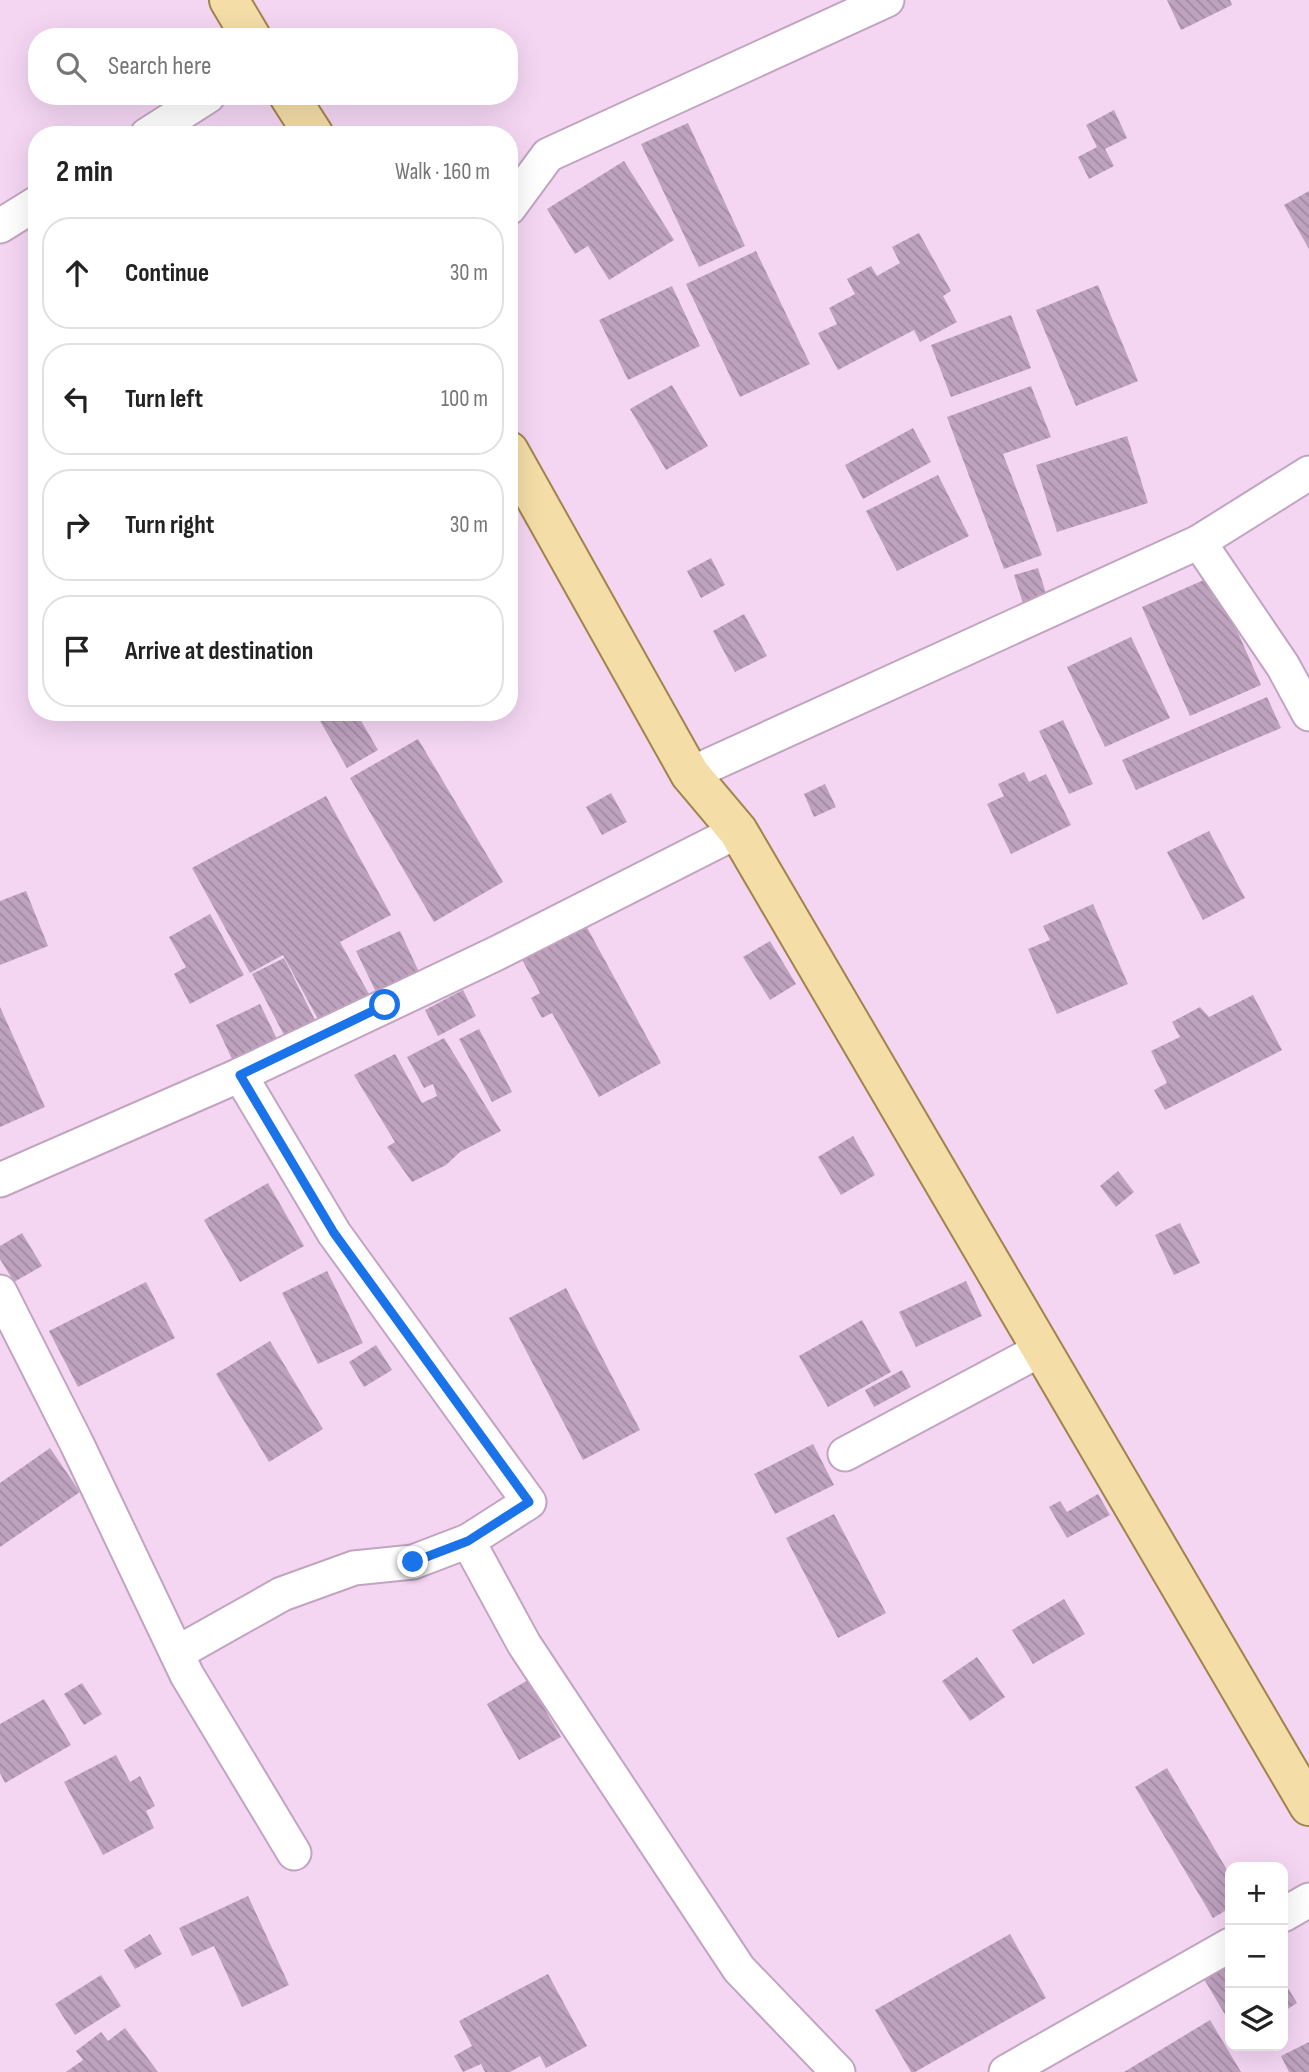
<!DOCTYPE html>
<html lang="en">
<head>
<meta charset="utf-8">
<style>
  :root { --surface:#fff; --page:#f6f6f6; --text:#222; --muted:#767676; --line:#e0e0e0 }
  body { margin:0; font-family:"Sofia Sans Condensed",sans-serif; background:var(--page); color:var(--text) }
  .controls { position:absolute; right:21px; bottom:21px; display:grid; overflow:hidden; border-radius:14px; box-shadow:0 7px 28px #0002 }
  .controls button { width:63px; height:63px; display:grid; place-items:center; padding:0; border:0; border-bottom:2px solid var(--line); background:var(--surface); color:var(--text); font:35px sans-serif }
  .stop { position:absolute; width:21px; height:21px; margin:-16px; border:5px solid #1a73e8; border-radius:50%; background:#fff }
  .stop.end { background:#1a73e8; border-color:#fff; box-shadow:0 2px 7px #0008 }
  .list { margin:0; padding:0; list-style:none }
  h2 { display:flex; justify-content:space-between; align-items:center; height:91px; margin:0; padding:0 28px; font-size:30px }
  h2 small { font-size:23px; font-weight:400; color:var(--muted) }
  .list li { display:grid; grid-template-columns:46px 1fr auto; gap:21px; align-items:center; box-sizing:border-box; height:112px; margin:0 14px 14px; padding:0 14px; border:2px solid var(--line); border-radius:28px }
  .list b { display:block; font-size:26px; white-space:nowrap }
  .list em { font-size:23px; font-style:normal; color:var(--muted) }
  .icon { flex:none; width:38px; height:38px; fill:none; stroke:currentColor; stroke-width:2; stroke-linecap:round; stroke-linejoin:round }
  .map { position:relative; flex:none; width:1309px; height:2072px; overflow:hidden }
  .search { position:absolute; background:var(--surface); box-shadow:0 7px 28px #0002; left:28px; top:28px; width:490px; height:77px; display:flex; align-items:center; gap:18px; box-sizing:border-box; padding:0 24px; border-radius:28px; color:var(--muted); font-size:26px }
  .panel { position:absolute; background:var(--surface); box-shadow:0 7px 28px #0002; left:28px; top:126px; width:490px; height:595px; border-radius:28px }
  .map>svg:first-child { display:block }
  .building { fill:url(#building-back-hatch) }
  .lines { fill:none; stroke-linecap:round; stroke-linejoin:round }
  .minor-casing { stroke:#c1a5c0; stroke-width:37 }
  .major-casing { stroke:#a1844d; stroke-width:42 }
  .minor { stroke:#fff; stroke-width:33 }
  .major { stroke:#f4dda7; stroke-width:38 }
  .route { stroke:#1a73e8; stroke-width:9 }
</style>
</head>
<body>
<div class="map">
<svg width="1309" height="2072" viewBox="0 0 1309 2072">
  <defs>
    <pattern id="building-back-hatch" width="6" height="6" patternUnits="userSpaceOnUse" patternTransform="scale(1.75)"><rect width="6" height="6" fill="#bea2be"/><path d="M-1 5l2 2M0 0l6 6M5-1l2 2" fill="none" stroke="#a28aa2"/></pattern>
  </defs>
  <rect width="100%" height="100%" fill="#f4d6f3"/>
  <g class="building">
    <path d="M 1167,0 L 1230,0 L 1232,5 L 1181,30 Z"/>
    <path d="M 1114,110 L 1127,138 L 1105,149 L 1114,166 L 1089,179 L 1078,157 L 1097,147 L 1086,125 Z"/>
    <path d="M 688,123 L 745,246 L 699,267 L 641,144 Z"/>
    <path d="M 624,161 L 674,240 L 609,280 L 588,246 L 575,254 L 547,209 Z"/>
    <path d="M 1309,191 L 1309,249 L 1284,205 Z"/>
    <path d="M 919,233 L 951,291 L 943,296 L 957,322 L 920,342 L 914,330 L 838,370 L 818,333 L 837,324 L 829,308 L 855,294 L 847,279 L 871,266 L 877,276 L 900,263 L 892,247 Z"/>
    <path d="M 756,251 L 810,364 L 740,397 L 686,284 Z"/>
    <path d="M 1098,285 L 1138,381 L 1076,406 L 1036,310 Z"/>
    <path d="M 672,286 L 700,346 L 628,380 L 599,320 Z"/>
    <path d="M 1011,315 L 1031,368 L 951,397 L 931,345 Z"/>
    <path d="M 672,385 L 708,446 L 666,470 L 630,409 Z"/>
    <path d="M 1031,386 L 1051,437 L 1003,454 L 1042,555 L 1004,569 L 947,417 Z"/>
    <path d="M 913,428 L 931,462 L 863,499 L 845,465 Z"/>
    <path d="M 1127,436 L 1148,503 L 1057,532 L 1036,465 Z"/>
    <path d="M 938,475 L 969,536 L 897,571 L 866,511 Z"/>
    <path d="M 711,558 L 725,585 L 701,598 L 687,571 Z"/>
    <path d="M 1038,568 L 1050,606 L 1026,613 L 1014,575 Z"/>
    <path d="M 1213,576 L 1261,685 L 1190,716 L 1142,607 Z"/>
    <path d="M 744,614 L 767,656 L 735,672 L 713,631 Z"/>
    <path d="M 1131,637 L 1170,718 L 1105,747 L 1067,667 Z"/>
    <path d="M 1267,697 L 1281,728 L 1136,790 L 1122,760 Z"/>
    <path d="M 315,712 L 356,712 L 378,750 L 347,768 Z"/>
    <path d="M 1063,720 L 1093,784 L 1069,794 L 1039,731 Z"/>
    <path d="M 418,739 L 503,882 L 434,922 L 350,778 Z"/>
    <path d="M 1024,772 L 1029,782 L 1046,774 L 1071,825 L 1011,854 L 987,804 L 1004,796 L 998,784 Z"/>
    <path d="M 825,784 L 836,807 L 814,817 L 804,794 Z"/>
    <path d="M 611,793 L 627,822 L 602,835 L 586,807 Z"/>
    <path d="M 326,796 L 391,915 L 340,942 L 369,994 L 319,1021 L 283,955 L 250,973 L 192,868 Z"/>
    <path d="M 1209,831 L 1245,898 L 1203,920 L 1167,852 Z"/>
    <path d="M 26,891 L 48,946 L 0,965 L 0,901 Z"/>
    <path d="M 1093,904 L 1128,984 L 1057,1014 L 1028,949 L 1050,940 L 1043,926 Z"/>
    <path d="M 210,914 L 244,975 L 190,1004 L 174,974 L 186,967 L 169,937 Z"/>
    <path d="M 584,922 L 661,1063 L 599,1097 L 552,1013 L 542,1018 L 531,998 L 540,993 L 520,956 Z"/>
    <path d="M 400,931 L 419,972 L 376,992 L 356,951 Z"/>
    <path d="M 770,941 L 796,984 L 770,1000 L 743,957 Z"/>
    <path d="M 284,958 L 315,1020 L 284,1035 L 252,974 Z"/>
    <path d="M 463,990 L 476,1016 L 438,1036 L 425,1010 Z"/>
    <path d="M 1253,995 L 1282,1050 L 1165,1110 L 1154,1090 L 1167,1083 L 1151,1051 L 1180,1037 L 1172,1022 L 1200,1007 L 1209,1017 Z"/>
    <path d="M 260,1004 L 277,1039 L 233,1061 L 216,1025 Z"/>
    <path d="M 0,1007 L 45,1107 L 0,1127 Z"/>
    <path d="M 479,1029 L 512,1092 L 492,1102 L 459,1039 Z"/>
    <path d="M 444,1038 L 501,1131 L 460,1152 L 446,1165 L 412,1182 L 387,1147 L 395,1142 L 354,1075 L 395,1054 L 422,1103 L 437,1096 L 433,1084 L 424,1088 L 407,1057 Z"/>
    <path d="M 853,1136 L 875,1175 L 841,1195 L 818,1157 Z"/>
    <path d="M 1118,1171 L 1134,1192 L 1116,1207 L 1100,1186 Z"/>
    <path d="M 268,1183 L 304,1246 L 240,1282 L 204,1220 Z"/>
    <path d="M 1180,1223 L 1200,1263 L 1174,1275 L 1155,1235 Z"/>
    <path d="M 22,1233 L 42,1266 L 14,1282 L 0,1259 L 0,1246 Z"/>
    <path d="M 327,1271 L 363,1343 L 318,1364 L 282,1293 Z"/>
    <path d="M 966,1281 L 982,1316 L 916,1347 L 899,1312 Z"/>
    <path d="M 146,1282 L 175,1338 L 78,1387 L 49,1331 Z"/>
    <path d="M 566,1288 L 640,1430 L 583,1460 L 509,1318 Z"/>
    <path d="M 862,1320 L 891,1372 L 828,1407 L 799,1356 Z"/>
    <path d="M 270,1341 L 323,1429 L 269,1462 L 216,1374 Z"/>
    <path d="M 376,1345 L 392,1370 L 364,1387 L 349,1362 Z"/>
    <path d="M 902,1370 L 911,1387 L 874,1407 L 865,1390 Z"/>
    <path d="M 813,1444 L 834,1485 L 775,1514 L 754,1474 Z"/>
    <path d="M 50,1448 L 80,1492 L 0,1547 L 0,1483 Z"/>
    <path d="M 1098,1494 L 1110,1515 L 1067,1538 L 1049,1507 L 1060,1501 L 1067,1512 Z"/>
    <path d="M 834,1514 L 886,1613 L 838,1638 L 786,1538 Z"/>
    <path d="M 1064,1599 L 1085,1634 L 1033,1664 L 1012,1630 Z"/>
    <path d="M 977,1657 L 1005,1697 L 970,1721 L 942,1681 Z"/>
    <path d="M 528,1680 L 561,1737 L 519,1760 L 487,1704 Z"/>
    <path d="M 82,1683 L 102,1714 L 84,1725 L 64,1694 Z"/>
    <path d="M 44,1699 L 71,1745 L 5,1783 L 0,1773 L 0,1724 Z"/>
    <path d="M 116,1755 L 130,1782 L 140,1776 L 155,1806 L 146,1811 L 154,1828 L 103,1855 L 64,1782 Z"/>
    <path d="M 1167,1768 L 1230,1875 L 1230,1908 L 1213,1918 L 1135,1787 Z"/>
    <path d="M 248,1896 L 289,1985 L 242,2007 L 214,1946 L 192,1956 L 179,1928 Z"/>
    <path d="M 150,1934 L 162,1954 L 135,1969 L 124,1950 Z"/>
    <path d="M 1010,1934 L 1046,1998 L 915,2072 L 911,2072 L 875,2010 Z"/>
    <path d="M 1230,1963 L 1230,2023 L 1204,1979 Z"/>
    <path d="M 548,1974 L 587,2046 L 546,2068 L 540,2056 L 510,2072 L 485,2072 L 481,2064 L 463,2072 L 454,2056 L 472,2046 L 459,2021 Z"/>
    <path d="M 101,1975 L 121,2006 L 75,2035 L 55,2004 Z"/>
    <path d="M 1283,1980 L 1297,2003 L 1283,2012 Z"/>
    <path d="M 1210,2020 L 1241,2072 L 1124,2072 Z"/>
    <path d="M 125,2028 L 158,2072 L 66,2072 L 83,2060 L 76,2051 L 101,2032 L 108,2041 Z"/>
    <path d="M 1309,2042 L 1309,2072 L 1289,2072 L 1281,2056 Z"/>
  </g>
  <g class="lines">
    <defs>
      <g id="minor">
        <path d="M 147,135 L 208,96"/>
        <path d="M 509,208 L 548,155 L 887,0"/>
        <path d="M 0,226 L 37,203"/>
        <path d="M 1199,542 L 1283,666 L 1309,714"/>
        <path d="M 690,774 L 1199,542 L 1309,473"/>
        <path d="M 240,1075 L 334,1233 L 529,1502 L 468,1541 L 524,1644 L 739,1969 L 838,2072"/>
        <path d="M 0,1180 L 240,1075 L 495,954 L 738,831"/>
        <path d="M 0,1292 L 77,1444 L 187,1675 L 294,1853"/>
        <path d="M 845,1454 L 1042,1349"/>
        <path d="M 177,1653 L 282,1594 L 354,1568 L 413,1562 L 468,1541"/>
        <path d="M 1283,1915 L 1309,1900"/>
        <path d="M 1006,2072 L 1230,1945"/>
      </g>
      <g id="major">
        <path d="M 229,0 L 251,37"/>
        <path d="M 289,96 L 314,135"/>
        <path d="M 509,451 L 690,774 L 738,831 L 1309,1806"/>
      </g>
    </defs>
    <use href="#minor" class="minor-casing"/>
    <use href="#major" class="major-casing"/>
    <use href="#minor" class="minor"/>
    <use href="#major" class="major"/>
  </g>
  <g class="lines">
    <path class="route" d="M 385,1005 L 240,1075 L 334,1233 L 529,1502 L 468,1541 L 413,1562"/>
  </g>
</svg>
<div class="controls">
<button>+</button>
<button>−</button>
<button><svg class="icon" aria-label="layers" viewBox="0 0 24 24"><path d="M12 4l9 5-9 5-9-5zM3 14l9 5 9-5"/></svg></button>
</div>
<div class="stop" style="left:385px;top:1005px"></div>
<div class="stop end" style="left:413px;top:1562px"></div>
<div class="search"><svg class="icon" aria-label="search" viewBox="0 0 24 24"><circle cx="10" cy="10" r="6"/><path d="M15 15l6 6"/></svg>Search here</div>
<section class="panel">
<h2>2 min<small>Walk · 160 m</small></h2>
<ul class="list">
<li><svg class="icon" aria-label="ahead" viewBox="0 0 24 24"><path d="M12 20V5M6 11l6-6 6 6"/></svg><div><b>Continue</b></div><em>30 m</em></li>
<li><svg class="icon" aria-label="left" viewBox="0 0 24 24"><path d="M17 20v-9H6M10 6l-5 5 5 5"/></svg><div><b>Turn left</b></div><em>100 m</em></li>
<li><svg class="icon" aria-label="right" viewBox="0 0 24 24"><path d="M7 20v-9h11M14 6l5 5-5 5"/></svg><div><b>Turn right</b></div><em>30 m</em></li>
<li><svg class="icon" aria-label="arrive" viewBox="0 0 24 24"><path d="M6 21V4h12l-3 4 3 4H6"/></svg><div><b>Arrive at destination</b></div></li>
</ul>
</section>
</div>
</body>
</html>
